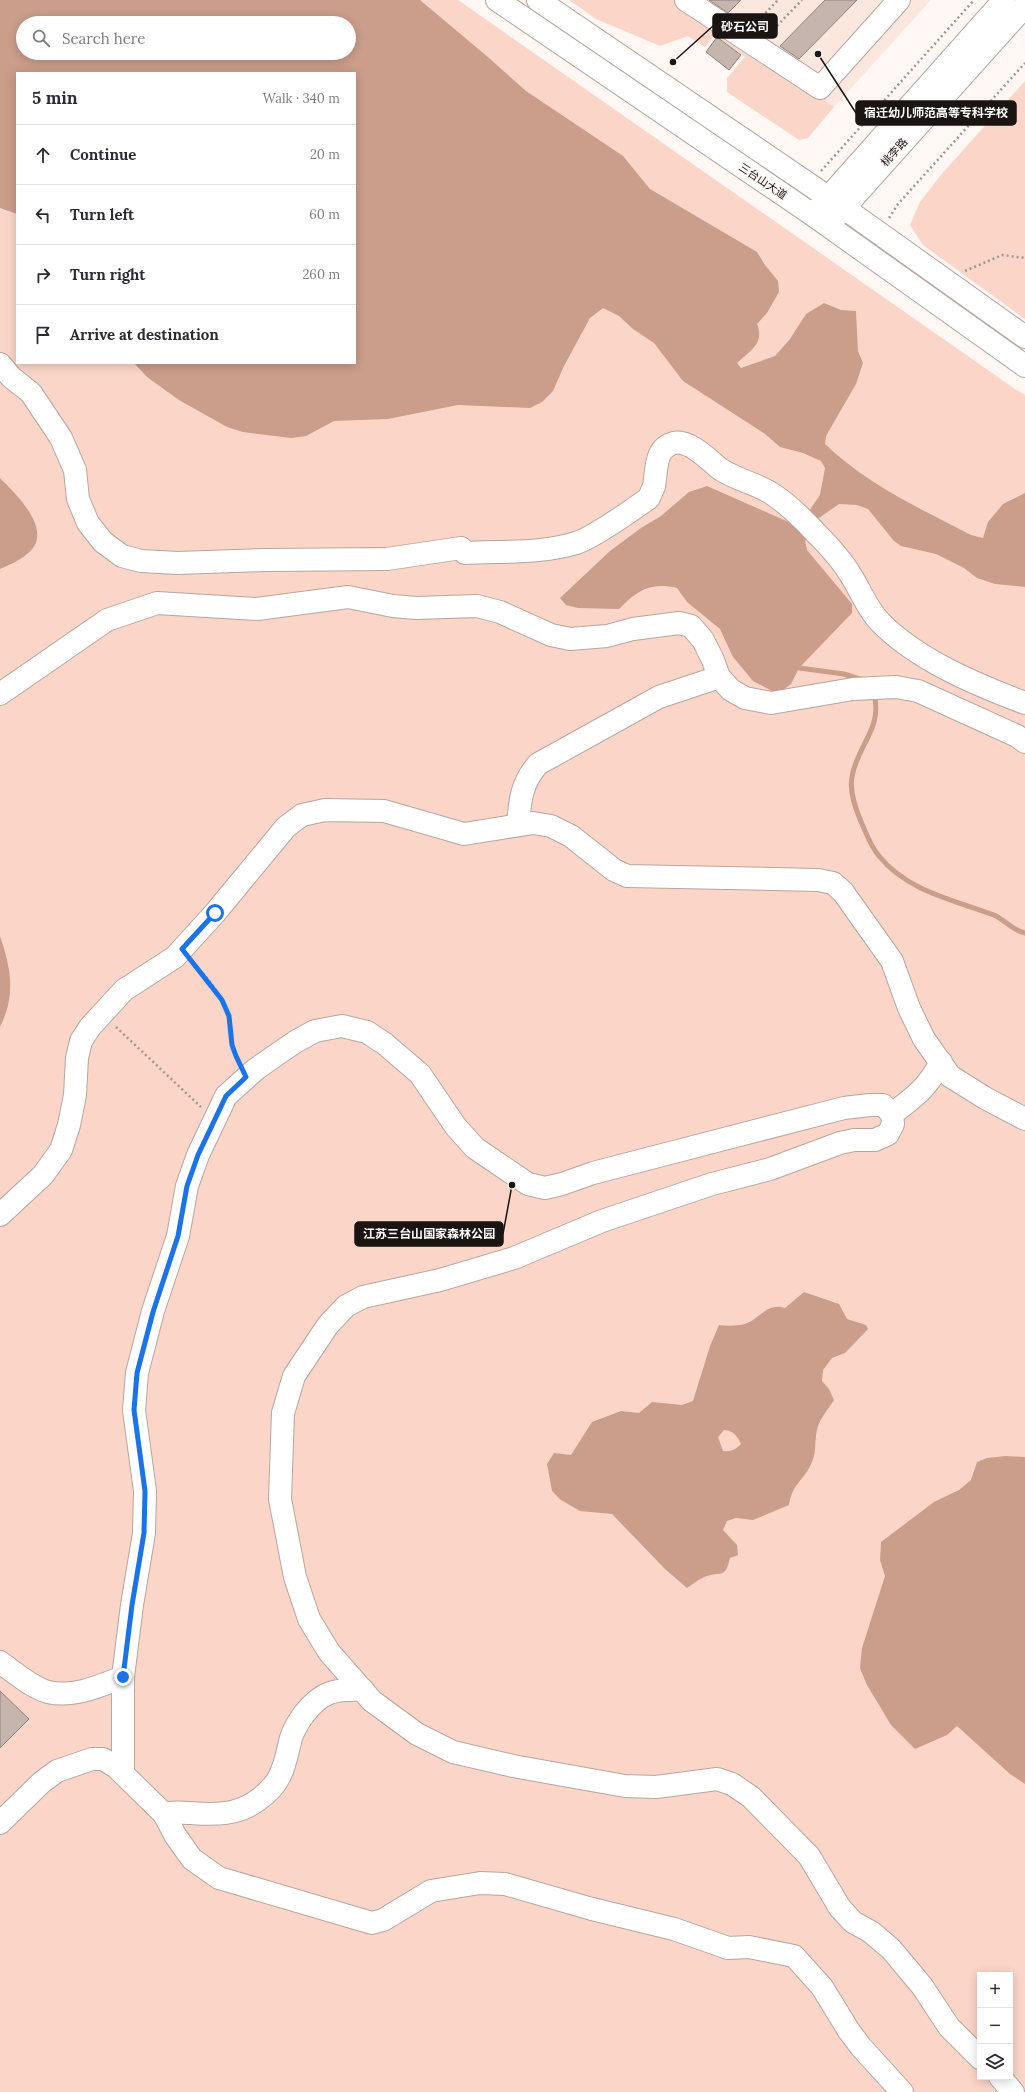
<!DOCTYPE html>
<html lang="en">
<head>
<meta charset="utf-8">
<style>
  :root { --surface:#fff; --page:#f7f7f7; --text:#2b2b33; --muted:#7c7c81; --line:#e1e1e2 }
  body { margin:0; font-family:Lora,"Noto Sans SC",serif; background:var(--page); color:var(--text) }
  .controls { position:absolute; right:12px; bottom:12px; display:grid; overflow:hidden; border-radius:0px; box-shadow:0 2px 10px #0003 }
  .controls button { width:36px; height:36px; display:grid; place-items:center; padding:0; border:0; border-bottom:1px solid var(--line); background:var(--surface); color:var(--text); font:20px sans-serif }
  .stop { position:absolute; width:12px; height:12px; margin:-9px; border:3px solid #1a73e8; border-radius:50%; background:#fff }
  .stop.end { background:#1a73e8; border-color:#fff; box-shadow:0 1px 4px #0008 }
  .list { margin:0; padding:0; list-style:none }
  h2 { display:flex; justify-content:space-between; align-items:center; height:52px; margin:0; padding:0 16px; font-size:17px }
  h2 small { font-size:13px; font-weight:400; color:var(--muted) }
  .list li { display:grid; grid-template-columns:26px 1fr auto; gap:12px; align-items:center; box-sizing:border-box; height:60px; padding:0 16px; border-top:1px solid var(--line) }
  .list b { display:block; font-size:15px; white-space:nowrap }
  .list em { font-size:13px; font-style:normal; color:var(--muted) }
  .icon { flex:none; width:22px; height:22px; fill:none; stroke:currentColor; stroke-width:2; stroke-linecap:round; stroke-linejoin:round }
  .map { position:relative; flex:none; width:1025px; height:2092px; overflow:hidden }
  .search { position:absolute; background:var(--surface); box-shadow:0 2px 10px #0003; left:16px; top:16px; width:340px; height:44px; display:flex; align-items:center; gap:10px; box-sizing:border-box; padding:0 14px; border-radius:22px; color:var(--muted); font-size:15px }
  .panel { position:absolute; background:var(--surface); box-shadow:0 2px 10px #0003; left:16px; top:72px; width:340px; height:292px; border-radius:0px }
  .map>svg:first-child { display:block }
  .built { fill:#fce7df }
  .green { fill:#fbd6c8; fill-rule:evenodd }
  .water { fill:#cb9d8b; fill-rule:evenodd }
  .lines { fill:none; stroke-linecap:round; stroke-linejoin:round }
  .stream { stroke:#cb9d8b; stroke-width:5 }
  .building { fill:#c5b5ae; stroke:#90817b }
  .minor-casing { stroke:#b6a69f; stroke-width:24 }
  .major-casing { stroke:#b6a69f; stroke-width:24 }
  .path { stroke:#9e9895; stroke-width:2.5; stroke-dasharray:2 3; stroke-linecap:butt }
  .minor { stroke:#fff; stroke-width:22 }
  .major { stroke:#fff; stroke-width:22 }
  .route { stroke:#1a73e8; stroke-width:5 }
  .labels { text-anchor:middle; dominant-baseline:central; stroke-width:3; stroke-linejoin:round; paint-order:stroke }
  .street-label { font-size:11px; fill:#1a1412; stroke:#fef7f4 }
  .leader { fill:none; stroke:#1a1412; stroke-width:1.5 }
  .callout-dot { fill:#1a1412; stroke:#fef7f4; stroke-width:1.5 }
  .callout { fill:#1a1412; stroke:#1a1412; stroke-width:1.5 }
  .callout-label { font-size:12px; text-anchor:middle; font-weight:bold; fill:#fff }
</style>
</head>
<body>
<div class="map">
<svg width="1025" height="2092" viewBox="0 0 1025 2092">
  <rect width="100%" height="100%" fill="#fef7f4"/>
  <path class="built" d="M 674,0 L 931,0 L 834,107 Z"/>
  <g class="green">
    <path d="M 0,0 L 458,0 L 1015,389 L 1025,395 L 1025,2092 L 0,2092 ZM 23,23 L 349,23 L 349,53 L 23,53 ZM 17,73 L 355,73 L 355,363 L 17,363 ZM 980,1975 L 1010,1975 L 1010,2077 L 980,2077 Z"/>
    <path d="M 569,0 L 674,0 L 834,107 L 808,138 L 799,140 L 727,92 L 727,78 L 745,57 L 715,35 L 705,47 L 688,36 L 660,46 L 596,19 Z"/>
    <path d="M 1025,81 L 1025,319 L 923,245 L 910,225 L 920,202 L 940,176 Z"/>
  </g>
  <g class="water">
    <path d="M 0,0 L 420,0 L 489,58 L 526,91 L 623,156 L 650,189 L 757,252 L 765,265 L 778,281 L 779,292 L 767,313 L 757,324 C 765,343 750,351 737,363 L 741,368 L 775,356 L 790,339 L 806,314 L 824,303 L 841,310 L 856,311 L 858,351 L 863,363 L 856,384 L 826,436 L 825,444 C 868,485 919,508 971,535 L 983,538 L 988,522 L 1003,504 L 1025,493 L 1025,587 L 995,584 L 977,578 L 964,568 L 936,554 L 901,546 L 894,541 L 868,509 L 857,505 L 839,504 L 816,520 L 805,541 L 807,550 L 852,604 L 852,613 L 799,668 L 791,684 L 783,690 L 774,692 L 753,681 L 733,657 L 720,629 L 687,602 L 677,588 C 650,582 638,590 619,609 L 578,608 L 566,605 L 560,598 L 610,551 L 641,528 L 661,516 L 689,492 L 707,486 L 793,524 L 809,511 L 820,495 L 825,468 L 821,461 L 803,453 L 780,447 L 765,434 L 683,381 L 654,343 L 633,329 L 619,316 L 603,308 L 590,318 L 564,366 L 553,391 L 542,402 L 530,408 L 458,405 L 388,419 L 334,421 L 306,436 L 291,438 L 243,432 L 227,427 L 179,400 L 147,377 L 134,363 L 355,363 L 355,73 L 17,73 L 17,214 L 0,208 ZM 23,23 L 349,23 L 349,53 L 23,53 Z"/>
    <path d="M 0,478 C 16,494 56,532 27,554 C 19,561 9,565 0,569 Z"/>
    <path d="M 0,936 C 11,969 16,994 0,1027 Z"/>
    <path d="M 804,1292 L 839,1304 L 847,1319 L 866,1325 L 868,1329 L 845,1353 L 832,1358 L 823,1370 L 822,1381 L 829,1389 L 834,1400 C 829,1408 821,1417 818,1426 C 814,1438 817,1450 812,1462 C 805,1480 792,1483 789,1505 L 753,1520 L 736,1518 L 727,1521 L 723,1530 L 737,1545 L 738,1555 L 730,1558 C 725,1579 722,1571 707,1576 C 700,1578 693,1584 687,1588 L 665,1569 L 612,1514 L 580,1511 L 561,1500 L 552,1491 L 547,1464 L 554,1453 L 571,1455 L 592,1422 L 621,1411 L 639,1413 L 652,1402 L 682,1405 L 693,1401 L 710,1346 L 719,1325 C 728,1326 737,1326 745,1324 C 761,1318 767,1302 785,1308 ZM 724,1430 C 733,1431 737,1435 741,1444 C 735,1450 731,1452 723,1451 L 718,1437 Z"/>
    <path d="M 1006,1456 L 1025,1457 L 1025,1784 L 1010,1774 L 957,1726 L 947,1735 L 915,1749 L 891,1725 L 867,1685 L 860,1668 L 862,1648 L 885,1576 L 880,1560 L 881,1542 L 934,1502 L 959,1490 L 971,1480 L 977,1462 L 987,1458 Z"/>
  </g>
  <g class="lines">
    <g class="stream">
      <path d="M 799,668 L 844,674 L 866,681"/>
      <path d="M 874,694 C 883,729 857,745 852,777 C 849,792 856,810 862,824 C 867,835 871,847 879,856 C 907,891 954,900 994,915 C 1005,920 1013,931 1025,933"/>
    </g>
  </g>
  <g class="building">
    <path d="M 709,0 L 741,0 L 728,13 Z"/>
    <path d="M 825,0 L 857,0 L 799,59 L 780,46 Z"/>
    <path d="M 717,37 L 741,55 L 729,70 L 706,52 Z"/>
    <path d="M 0,1691 L 29,1719 L 0,1748 Z"/>
  </g>
  <g class="lines">
    <defs>
      <g id="minor">
        <path d="M 686,0 L 820,88 L 899,0"/>
        <path d="M 0,364 L 11,377 L 31,393 L 61,438 L 75,470 L 78,499 L 88,523 L 103,542 L 122,556 L 141,561 L 178,563 L 265,560 L 387,559 L 461,548 L 465,553 C 501,551 541,554 576,543 C 595,537 632,510 649,498 C 650,494 653,490 654,486 C 657,471 654,448 674,443 C 689,439 709,460 720,469 C 735,479 754,483 769,492 C 786,502 802,518 815,532 C 827,544 841,559 850,574 C 860,589 867,609 880,622 C 917,660 977,685 1025,703"/>
        <path d="M 0,694 L 107,620 L 157,603 L 257,609 L 348,597 L 393,606 L 416,608 L 477,606 L 500,612 L 551,635 L 570,639 L 607,636 L 633,629 L 679,623 L 691,626 L 703,640 L 713,660 L 719,677 L 731,690 L 745,698 L 771,703 L 853,689 L 896,687 L 918,691 L 1017,736 L 1025,742"/>
        <path d="M 518,825 C 520,800 521,784 538,764 L 659,697 L 719,677"/>
        <path d="M 892,1114 C 915,1097 928,1087 941,1062"/>
        <path d="M 0,1215 L 43,1175 L 61,1150 L 69,1125 L 75,1095 L 77,1058 L 81,1041 L 90,1027 L 124,990 L 175,957 L 215,913 L 286,827 L 302,815 L 325,810 L 384,811 L 464,834 L 533,823 L 551,826 L 571,836 L 614,870 L 627,876 L 818,880 L 833,883 L 843,892 L 892,961 L 909,1008 L 924,1039 L 950,1076 L 985,1098 L 1025,1119"/>
        <path d="M 0,1662 C 14,1672 31,1687 48,1692 C 73,1698 100,1686 123,1677"/>
        <path d="M 123,1773 L 123,1677 L 132,1605 L 144,1533 L 145,1491 L 134,1410 L 137,1373 L 153,1311 L 178,1236 L 187,1186 L 198,1155 L 226,1096 L 256,1069 L 295,1042 L 315,1031 L 342,1026 L 367,1032 L 385,1044 L 420,1074 L 456,1127 L 475,1148 L 528,1184 L 545,1188 L 562,1184 L 593,1173 L 844,1108 L 870,1105 L 883,1105 L 892,1114 L 893,1124 L 888,1134 L 875,1140 L 854,1140 L 840,1143 L 770,1169 L 712,1184 L 602,1221 L 514,1258 L 440,1280 L 363,1297 L 346,1306 L 328,1325 L 294,1376 L 283,1413 L 280,1499 L 295,1577 L 309,1619 L 329,1652 L 372,1701 L 417,1734 L 453,1752 L 513,1766 L 625,1786 L 656,1787 L 717,1779 L 732,1784 L 751,1797 L 809,1856 L 840,1908 L 853,1922 L 871,1932 L 891,1949 L 922,1986 L 949,2027 L 980,2058"/>
        <path d="M 164,1814 C 174,1811 181,1813 191,1813 C 215,1815 238,1815 258,1800 C 283,1782 284,1766 291,1738 C 294,1728 299,1721 304,1714 C 322,1691 335,1689 363,1690"/>
        <path d="M 0,1823 L 42,1782 L 57,1771 L 92,1759 L 103,1759 L 116,1767 L 164,1814 L 175,1835 L 192,1859 L 219,1878 L 372,1923 L 383,1920 L 431,1891 L 480,1883 L 505,1884 L 592,1909 L 674,1929 L 728,1948 L 749,1947 L 794,1956 L 822,1987 L 849,2031 L 861,2047 L 902,2092"/>
        <path d="M 1000,2077 L 1013,2092"/>
      </g>
      <g id="major">
        <path d="M 497,0 L 813,215 L 1025,366"/>
        <path d="M 538,0 L 844,208 L 1025,337"/>
        <path d="M 819,208 L 1004,0"/>
        <path d="M 835,218 L 1025,6"/>
      </g>
    </defs>
    <use href="#minor" class="minor-casing"/>
    <use href="#major" class="major-casing"/>
    <g class="path">
      <path d="M 755,24 L 778,0"/>
      <path d="M 770,33 L 802,0"/>
      <path d="M 821,171 L 974,0"/>
      <path d="M 889,218 L 898,204 L 1025,63"/>
      <path d="M 965,271 L 1002,255 L 1025,258"/>
      <path d="M 193,962 C 207,978 222,994 228,1015 C 233,1030 230,1046 238,1061"/>
      <path d="M 116,1027 L 201,1107"/>
    </g>
    <use href="#minor" class="minor"/>
    <use href="#major" class="major"/>
  </g>
  <g class="lines">
    <path class="route" d="M 123,1677 L 132,1605 L 144,1533 L 145,1491 L 134,1410 L 137,1373 L 153,1312 L 178,1236 L 187,1186 L 198,1155 L 226,1096 L 246,1077 L 236,1056 L 232,1045 L 229,1016 L 222,1000 L 182,949 L 215,913"/>
  </g>
  <g class="labels">
    <g class="street-label">
      <text transform="translate(894 152) rotate(-48)">桃李路</text>
      <text transform="translate(763 181) rotate(34)">三台山大道</text>
    </g>
  </g>
  <path class="leader" d="M673 62L713 26M818 54L856 113M512 1185L503 1234"/>
  <g class="callout-dot">
    <circle cx="673" cy="62" r="4"/>
    <circle cx="818" cy="54" r="4"/>
    <circle cx="512" cy="1185" r="4"/>
  </g>
  <g class="callout">
    <rect x="713" y="14" width="64" height="24" rx="4"/>
    <rect x="856" y="101" width="160" height="24" rx="4"/>
    <rect x="355" y="1222" width="148" height="24" rx="4"/>
  </g>
  <g class="callout-label">
    <text x="745" y="31">砂石公司</text>
    <text x="936" y="117">宿迁幼儿师范高等专科学校</text>
    <text x="429" y="1238">江苏三台山国家森林公园</text>
  </g>
</svg>
<div class="controls">
<button>+</button>
<button>−</button>
<button><svg class="icon" aria-label="layers" viewBox="0 0 24 24"><path d="M12 4l9 5-9 5-9-5zM3 14l9 5 9-5"/></svg></button>
</div>
<div class="stop" style="left:215px;top:913px"></div>
<div class="stop end" style="left:123px;top:1677px"></div>
<div class="search"><svg class="icon" aria-label="search" viewBox="0 0 24 24"><circle cx="10" cy="10" r="6"/><path d="M15 15l6 6"/></svg>Search here</div>
<section class="panel">
<h2>5 min<small>Walk · 340 m</small></h2>
<ul class="list">
<li><svg class="icon" aria-label="ahead" viewBox="0 0 24 24"><path d="M12 20V5M6 11l6-6 6 6"/></svg><div><b>Continue</b></div><em>20 m</em></li>
<li><svg class="icon" aria-label="left" viewBox="0 0 24 24"><path d="M17 20v-9H6M10 6l-5 5 5 5"/></svg><div><b>Turn left</b></div><em>60 m</em></li>
<li><svg class="icon" aria-label="right" viewBox="0 0 24 24"><path d="M7 20v-9h11M14 6l5 5-5 5"/></svg><div><b>Turn right</b></div><em>260 m</em></li>
<li><svg class="icon" aria-label="arrive" viewBox="0 0 24 24"><path d="M6 21V4h12l-3 4 3 4H6"/></svg><div><b>Arrive at destination</b></div></li>
</ul>
</section>
</div>
</body>
</html>
